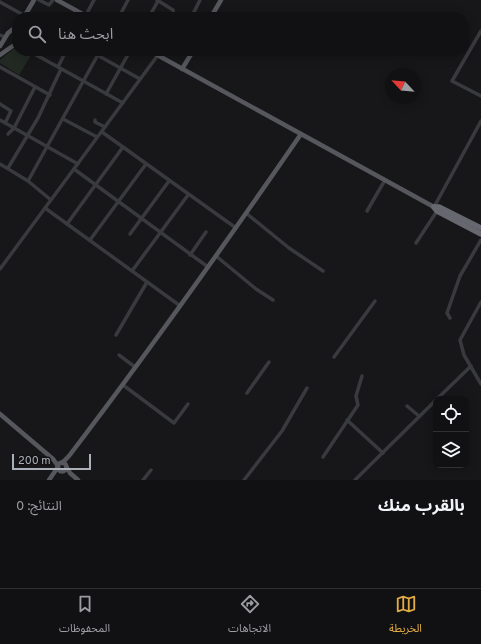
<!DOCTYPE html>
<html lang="ar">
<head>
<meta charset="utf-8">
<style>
  :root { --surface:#111113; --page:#1e1f21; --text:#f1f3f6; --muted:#9c9da0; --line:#303133; --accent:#e4ad44 }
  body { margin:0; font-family:Overpass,"Noto Sans Arabic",sans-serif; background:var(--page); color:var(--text); direction:rtl }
  .controls { position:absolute; right:12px; bottom:12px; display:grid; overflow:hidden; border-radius:8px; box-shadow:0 2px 10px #0003 }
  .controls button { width:36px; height:36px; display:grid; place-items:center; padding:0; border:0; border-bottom:1px solid var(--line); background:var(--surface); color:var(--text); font:20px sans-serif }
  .compass { position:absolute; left:385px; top:68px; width:36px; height:36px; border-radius:50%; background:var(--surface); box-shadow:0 2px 10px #0003; rotate:296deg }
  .scale { position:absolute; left:12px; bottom:10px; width:79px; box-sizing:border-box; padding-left:4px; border:2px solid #abafb8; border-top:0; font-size:11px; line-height:14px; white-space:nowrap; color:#abafb8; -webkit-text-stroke:3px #121214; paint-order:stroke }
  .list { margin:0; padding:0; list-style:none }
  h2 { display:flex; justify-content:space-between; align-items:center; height:52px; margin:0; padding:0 16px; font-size:17px }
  h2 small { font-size:13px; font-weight:400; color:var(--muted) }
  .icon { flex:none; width:22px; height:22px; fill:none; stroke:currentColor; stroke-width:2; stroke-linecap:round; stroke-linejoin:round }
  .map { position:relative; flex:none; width:481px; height:480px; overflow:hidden; direction:ltr }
  .search { position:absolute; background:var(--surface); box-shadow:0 2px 10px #0003; left:12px; right:12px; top:12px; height:44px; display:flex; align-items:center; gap:10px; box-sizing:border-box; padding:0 14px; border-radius:16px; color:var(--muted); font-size:15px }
  .sheet { height:108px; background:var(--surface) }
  nav { display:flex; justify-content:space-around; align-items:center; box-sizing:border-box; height:56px; border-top:1px solid var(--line); background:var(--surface); font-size:11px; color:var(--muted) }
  nav a { display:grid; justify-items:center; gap:2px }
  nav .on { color:var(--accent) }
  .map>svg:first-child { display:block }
  .garden { fill:#222923 }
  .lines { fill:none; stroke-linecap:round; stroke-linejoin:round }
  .minor { stroke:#393a3e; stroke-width:3.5 }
  .major { stroke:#55575d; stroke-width:4.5 }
  .highway { stroke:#65686e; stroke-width:5.5 }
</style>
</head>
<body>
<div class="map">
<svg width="481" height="480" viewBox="0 0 481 480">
  <rect width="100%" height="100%" fill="#171719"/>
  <path class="garden" d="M 16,47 L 17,51 L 23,51 L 31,55 L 19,75 L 0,63 L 0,60 Z"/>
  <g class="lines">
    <g class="minor">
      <path d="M 39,0 L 49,5 L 53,0"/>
      <path d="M 157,0 L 173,10 L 174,17"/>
      <path d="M 0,2 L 27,17"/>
      <path d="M 85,17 L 94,0"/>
      <path d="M 119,17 L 128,0"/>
      <path d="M 149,17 L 158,1"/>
      <path d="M 198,17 L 193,14 L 200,0"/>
      <path d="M 481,31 L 452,81 L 481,96"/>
      <path d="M 0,35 L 5,37"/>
      <path d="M 29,51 L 58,67 L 66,51"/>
      <path d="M 90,51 L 140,79"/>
      <path d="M 0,67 L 50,95"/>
      <path d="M 58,67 L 123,103"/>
      <path d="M 106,94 L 130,51"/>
      <path d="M 0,104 L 11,111 L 5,123"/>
      <path d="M 63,119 L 97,137"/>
      <path d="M 0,120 L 78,164"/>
      <path d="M 95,120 L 95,122 L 105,127"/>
      <path d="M 102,132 L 236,228"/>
      <path d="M 8,134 L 14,128 L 35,87"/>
      <path d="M 0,164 L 28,181 L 51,200"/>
      <path d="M 8,168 L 38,118 L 61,69"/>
      <path d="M 74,169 L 208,267"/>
      <path d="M 28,181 L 100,51"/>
      <path d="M 434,207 L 481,121"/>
      <path d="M 45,208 L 179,305"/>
      <path d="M 367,211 L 385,180"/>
      <path d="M 246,213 L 289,248 L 323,271"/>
      <path d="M 67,224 L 123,147"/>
      <path d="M 130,234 L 169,181"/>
      <path d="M 90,240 L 146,164"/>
      <path d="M 416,243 L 437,211"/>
      <path d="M 190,255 L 206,232"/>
      <path d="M 216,256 L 256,289 L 273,300"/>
      <path d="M 0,269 L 158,55"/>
      <path d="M 132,271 L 188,195"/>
      <path d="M 481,302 L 460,340 L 464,355 L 481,384"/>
      <path d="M 450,318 L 447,313 L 460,276 L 481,240"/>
      <path d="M 116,335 L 147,282"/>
      <path d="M 119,355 L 135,367"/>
      <path d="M 334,357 L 375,301"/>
      <path d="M 123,385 L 174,423 L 188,404"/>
      <path d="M 247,393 L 269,362"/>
      <path d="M 437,399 L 471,366"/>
      <path d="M 407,406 L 419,416"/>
      <path d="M 347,420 L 383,453"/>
      <path d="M 323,457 L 358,405 L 356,396 L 362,376"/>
      <path d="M 143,480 L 151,470"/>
      <path d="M 244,480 L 282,431 L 307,388"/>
      <path d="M 355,480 L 436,400"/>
    </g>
    <g class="major">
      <path d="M 57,0 L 88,17"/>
      <path d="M 24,17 L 34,0"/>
      <path d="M 211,17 L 221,0"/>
      <path d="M 0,46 L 8,33 L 17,26"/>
      <path d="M 150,51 L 434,207"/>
      <path d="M 0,55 L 17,43"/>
      <path d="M 182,69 L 193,51"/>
      <path d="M 0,414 L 53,459 L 58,466"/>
      <circle cx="62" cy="467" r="4.5"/>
      <path d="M 62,463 L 69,456 C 149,351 226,243 301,134"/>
      <path d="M 66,466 L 70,473 L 78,480"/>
      <path d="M 49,480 L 58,467"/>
    </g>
    <g class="highway">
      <path d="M 434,207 L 437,211 L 481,234"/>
      <path d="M 434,207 L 439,207 L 481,228"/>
    </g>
  </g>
</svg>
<div class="controls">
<button><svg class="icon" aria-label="locate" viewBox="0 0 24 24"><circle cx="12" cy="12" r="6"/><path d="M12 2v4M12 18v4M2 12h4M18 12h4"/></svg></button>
<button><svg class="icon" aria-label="layers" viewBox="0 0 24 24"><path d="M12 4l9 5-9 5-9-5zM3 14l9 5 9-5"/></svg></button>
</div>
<svg class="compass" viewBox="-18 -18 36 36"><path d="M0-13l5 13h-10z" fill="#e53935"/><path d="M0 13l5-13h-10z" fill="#9c9da0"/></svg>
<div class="scale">200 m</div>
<div class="search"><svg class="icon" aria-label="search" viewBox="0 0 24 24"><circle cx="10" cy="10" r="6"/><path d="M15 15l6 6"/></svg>ابحث هنا</div>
</div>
<section class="sheet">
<h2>بالقرب منك<small>النتائج: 0</small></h2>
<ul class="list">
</ul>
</section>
<nav>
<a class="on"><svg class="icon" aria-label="map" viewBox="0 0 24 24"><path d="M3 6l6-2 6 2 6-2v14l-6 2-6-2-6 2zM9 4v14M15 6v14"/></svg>الخريطة</a>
<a><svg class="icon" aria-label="directions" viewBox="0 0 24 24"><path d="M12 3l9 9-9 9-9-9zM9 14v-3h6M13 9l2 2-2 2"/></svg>الاتجاهات</a>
<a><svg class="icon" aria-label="saved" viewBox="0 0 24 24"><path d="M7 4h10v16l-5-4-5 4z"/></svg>المحفوظات</a>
</nav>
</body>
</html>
